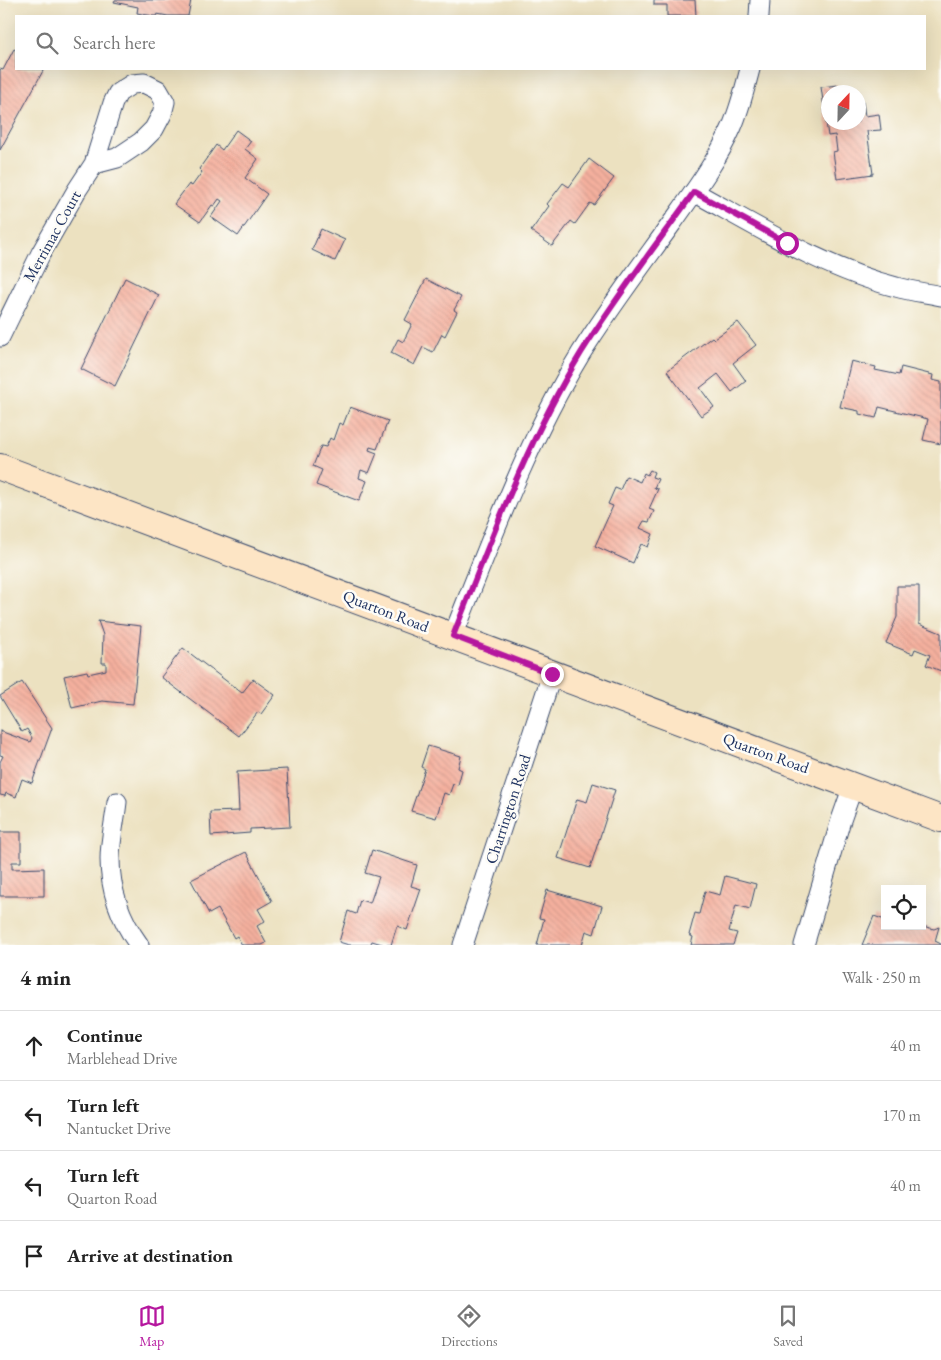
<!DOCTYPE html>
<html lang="en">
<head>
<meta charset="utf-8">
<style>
  :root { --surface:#fff; --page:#f6f6f6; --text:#222; --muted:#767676; --line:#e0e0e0; --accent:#b5179e }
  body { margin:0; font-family:"EB Garamond",serif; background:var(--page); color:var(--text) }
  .controls { position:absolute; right:15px; bottom:15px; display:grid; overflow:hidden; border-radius:0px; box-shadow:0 5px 20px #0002 }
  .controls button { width:45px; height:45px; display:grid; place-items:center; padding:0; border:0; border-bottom:1px solid var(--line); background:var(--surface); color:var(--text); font:25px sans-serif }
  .compass { position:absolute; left:821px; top:85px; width:45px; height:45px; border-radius:50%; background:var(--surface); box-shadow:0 5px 20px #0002; rotate:22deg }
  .stop { position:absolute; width:15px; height:15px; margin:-11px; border:4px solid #b5179e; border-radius:50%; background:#fff }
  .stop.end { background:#b5179e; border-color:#fff; box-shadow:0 1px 5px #0008 }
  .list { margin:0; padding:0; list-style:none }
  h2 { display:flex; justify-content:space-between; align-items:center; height:65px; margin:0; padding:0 20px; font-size:21px }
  h2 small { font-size:16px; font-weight:400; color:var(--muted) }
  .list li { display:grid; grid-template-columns:32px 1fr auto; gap:15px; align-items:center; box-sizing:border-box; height:70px; padding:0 20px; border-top:1px solid var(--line) }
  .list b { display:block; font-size:19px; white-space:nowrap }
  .list p { margin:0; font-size:16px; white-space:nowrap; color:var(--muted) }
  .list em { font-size:16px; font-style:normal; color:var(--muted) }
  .icon { flex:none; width:28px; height:28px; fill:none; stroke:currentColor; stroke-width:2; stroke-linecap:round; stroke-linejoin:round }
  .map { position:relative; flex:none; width:941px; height:945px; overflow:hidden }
  .search { position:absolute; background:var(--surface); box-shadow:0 5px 20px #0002; left:15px; right:15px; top:15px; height:55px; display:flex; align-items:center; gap:12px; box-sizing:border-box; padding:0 18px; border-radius:0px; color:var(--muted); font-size:19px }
  .sheet { height:345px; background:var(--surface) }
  nav { display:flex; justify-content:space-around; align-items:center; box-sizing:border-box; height:70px; border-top:1px solid var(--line); background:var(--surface); font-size:14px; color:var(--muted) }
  nav a { display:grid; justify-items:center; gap:2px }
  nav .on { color:var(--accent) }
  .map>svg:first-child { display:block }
  .building { fill:url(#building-back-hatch) }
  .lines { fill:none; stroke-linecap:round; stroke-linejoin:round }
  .street-casing { stroke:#3a4a6d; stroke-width:21 }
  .secondary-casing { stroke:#3a4a6d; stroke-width:28 }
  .street { stroke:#fff; stroke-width:19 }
  .secondary { stroke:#fde5c5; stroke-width:26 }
  .route { stroke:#b5179e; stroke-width:6 }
  .labels { text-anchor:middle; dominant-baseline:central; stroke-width:5; stroke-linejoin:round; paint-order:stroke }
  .street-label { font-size:16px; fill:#1b2f5e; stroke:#fdfcf7 }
</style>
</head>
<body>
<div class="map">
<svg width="941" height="945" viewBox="0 0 941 945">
  <defs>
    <pattern id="building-back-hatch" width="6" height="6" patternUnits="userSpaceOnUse" patternTransform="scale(1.25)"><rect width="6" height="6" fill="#f5b09e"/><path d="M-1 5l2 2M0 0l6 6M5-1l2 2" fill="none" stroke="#d1988a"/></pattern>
  </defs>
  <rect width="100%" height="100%" fill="#fdfcf7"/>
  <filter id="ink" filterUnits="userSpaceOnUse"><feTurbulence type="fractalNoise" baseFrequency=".02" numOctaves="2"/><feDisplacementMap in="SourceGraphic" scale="10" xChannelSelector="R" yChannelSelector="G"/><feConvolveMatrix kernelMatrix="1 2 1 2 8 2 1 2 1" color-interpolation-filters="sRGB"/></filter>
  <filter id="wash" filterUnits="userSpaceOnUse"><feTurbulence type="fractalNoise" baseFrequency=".0096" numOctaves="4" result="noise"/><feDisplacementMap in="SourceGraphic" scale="20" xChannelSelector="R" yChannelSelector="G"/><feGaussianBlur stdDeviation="1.12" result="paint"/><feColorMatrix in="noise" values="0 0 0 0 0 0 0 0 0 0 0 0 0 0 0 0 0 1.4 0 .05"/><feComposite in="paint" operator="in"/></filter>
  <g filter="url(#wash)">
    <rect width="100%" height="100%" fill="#ece1c0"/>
    <g id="blocks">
      <g class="building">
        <path d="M 115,0 L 191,0 L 188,16 L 168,16 L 157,14 L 157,16 L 153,16 L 137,13 L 138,7 L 114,2 Z"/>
        <path d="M 654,0 L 695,0 L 696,16 L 667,16 L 667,5 L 654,5 Z"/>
        <path d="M 14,49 L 16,50 L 16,69 L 44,69 L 0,150 L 0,69 L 3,70 Z"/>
        <path d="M 838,85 L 839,92 L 828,92 L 828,122 L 858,122 L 858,103 L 863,102 L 865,116 L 879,114 L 881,130 L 867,131 L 873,174 L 837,179 L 833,152 L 837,151 L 835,135 L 828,136 L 821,87 Z"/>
        <path d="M 236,130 L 251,141 L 245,149 L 258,159 L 245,178 L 267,194 L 238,236 L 211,217 L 222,201 L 219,199 L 214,206 L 212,205 L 200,222 L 174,204 L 189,184 L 192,186 L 202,172 L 199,169 L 216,145 L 222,150 Z"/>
        <path d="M 589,159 L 614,178 L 594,205 L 590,203 L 575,224 L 571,221 L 552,246 L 531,231 L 549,206 L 547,204 L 563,183 L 569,187 Z"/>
        <path d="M 321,229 L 345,240 L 335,261 L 312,250 Z"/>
        <path d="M 125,278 L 159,295 L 115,386 L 81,369 Z"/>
        <path d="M 426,279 L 461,297 L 454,310 L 457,312 L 445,336 L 442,334 L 433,352 L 423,347 L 414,365 L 391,353 L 398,339 L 403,342 L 412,324 L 405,320 Z"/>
        <path d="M 738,322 L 756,345 L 733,363 L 746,381 L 732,392 L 718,374 L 700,388 L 714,407 L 701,416 L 667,371 L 712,337 L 714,339 Z"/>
        <path d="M 851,361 L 876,367 L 875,370 L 899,375 L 901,367 L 933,375 L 932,380 L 941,382 L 941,444 L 923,440 L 928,419 L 879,407 L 876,418 L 859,414 L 859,411 L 840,407 Z"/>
        <path d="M 350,407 L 388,421 L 377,449 L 370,447 L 369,450 L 377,453 L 369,473 L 361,470 L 359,478 L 367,481 L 359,501 L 316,485 L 322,470 L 313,466 L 321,446 L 326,447 L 330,438 L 333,440 L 339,423 L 343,425 Z"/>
        <path d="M 650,470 L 654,472 L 652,477 L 658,479 L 654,488 L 658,489 L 649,509 L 654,511 L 649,522 L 644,521 L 640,528 L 653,534 L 648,547 L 641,544 L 633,563 L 595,546 L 613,506 L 608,504 L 615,488 L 620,490 L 626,476 L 640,482 L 644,473 L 647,475 Z"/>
        <path d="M 897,586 L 919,586 L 919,624 L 941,633 L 941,671 L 926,665 L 930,655 L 915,649 L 913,654 L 886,643 L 897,617 Z"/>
        <path d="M 98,621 L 141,626 L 133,704 L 102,701 L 72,708 L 64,676 L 87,671 L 88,674 L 106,670 L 106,663 L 102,663 L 103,635 Z"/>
        <path d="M 183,648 L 242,693 L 253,679 L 275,695 L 261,714 L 258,712 L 239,736 L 161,677 Z"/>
        <path d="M 22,682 L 52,728 L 32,783 L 22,779 L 16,797 L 6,793 L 5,796 L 0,795 L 0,762 L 3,756 L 0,755 L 0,731 L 30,742 L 32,738 L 27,729 L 22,732 L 0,696 Z"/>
        <path d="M 428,746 L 461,756 L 458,768 L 462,770 L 458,785 L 453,784 L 449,795 L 444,793 L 436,818 L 411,811 L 425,769 L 421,767 Z"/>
        <path d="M 287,769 L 290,827 L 250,829 L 250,833 L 211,836 L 210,812 L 239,811 L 237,772 Z"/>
        <path d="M 593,783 L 615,790 L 590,868 L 558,858 L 577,799 L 587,802 Z"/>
        <path d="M 0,832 L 21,832 L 21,862 L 12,862 L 12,869 L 44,868 L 44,896 L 0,896 Z"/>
        <path d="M 372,850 L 417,865 L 411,886 L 421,889 L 407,930 L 397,926 L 391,945 L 385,945 L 372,941 L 370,945 L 349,945 L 339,942 L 348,911 L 356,914 L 360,900 L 370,903 L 379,877 L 365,873 Z"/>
        <path d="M 246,852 L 272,901 L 258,909 L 265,921 L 257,926 L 266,943 L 262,945 L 242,945 L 237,936 L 234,938 L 218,909 L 209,914 L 191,880 Z"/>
        <path d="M 725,876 L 756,884 L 750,909 L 736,905 L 729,931 L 737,933 L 733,945 L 691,945 L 693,937 L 689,935 L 695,913 L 699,914 L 705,891 L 720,895 Z"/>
        <path d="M 547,890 L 602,906 L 594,934 L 586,931 L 582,945 L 537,945 L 544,919 L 539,918 Z"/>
        <path d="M 874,916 L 885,920 L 885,926 L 900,926 L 911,931 L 913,926 L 922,926 L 934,929 L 939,927 L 935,941 L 941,944 L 941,945 L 862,945 Z"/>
      </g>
    </g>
  </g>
  <g filter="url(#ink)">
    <use href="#blocks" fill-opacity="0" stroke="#3a4a6d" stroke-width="1"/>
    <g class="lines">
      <defs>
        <g id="street">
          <path d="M 759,16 L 760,0"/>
          <path d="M 694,192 C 758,227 825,269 896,287 C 910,291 926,293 941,296"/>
          <path d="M 0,337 L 41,253 L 77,190 L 94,164 L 113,103 L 118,93 L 132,84 L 144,83 L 158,90 L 165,102 L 162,114 L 154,129 L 141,142 L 117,158 L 94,164"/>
          <path d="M 453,636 C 491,540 527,442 581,353 C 609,308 641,266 672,223 C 694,192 717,161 732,127 C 740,108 745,88 750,69"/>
          <path d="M 117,802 C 115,821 110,840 110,859 C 110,890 121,920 139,945"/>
          <path d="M 463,945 L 552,674"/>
          <path d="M 804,945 L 841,820 L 853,786"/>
        </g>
        <path id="secondary" d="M 0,467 C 314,582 627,702 941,819"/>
      </defs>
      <use href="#street" class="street-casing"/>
      <use href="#secondary" class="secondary-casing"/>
      <use href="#street" class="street"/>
      <use href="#secondary" class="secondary"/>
    </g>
  </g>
  <g class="lines" filter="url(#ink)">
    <path class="route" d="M 552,674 L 453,636 C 491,540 527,441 581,353 C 616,297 656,245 694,192 L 787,243"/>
  </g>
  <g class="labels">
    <g class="street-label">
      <text transform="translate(52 236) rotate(-61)">Merrimac Court</text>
      <text transform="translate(386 611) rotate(21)">Quarton Road</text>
      <text transform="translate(766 753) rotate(20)">Quarton Road</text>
      <text transform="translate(508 809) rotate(-72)">Charrington Road</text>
    </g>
  </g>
</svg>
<div class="controls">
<button><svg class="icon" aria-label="locate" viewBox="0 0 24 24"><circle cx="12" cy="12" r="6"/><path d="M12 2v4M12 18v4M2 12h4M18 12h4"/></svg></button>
</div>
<svg class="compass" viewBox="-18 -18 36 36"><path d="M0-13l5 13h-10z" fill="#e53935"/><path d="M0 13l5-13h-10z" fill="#767676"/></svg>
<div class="stop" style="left:787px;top:243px"></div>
<div class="stop end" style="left:552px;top:674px"></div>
<div class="search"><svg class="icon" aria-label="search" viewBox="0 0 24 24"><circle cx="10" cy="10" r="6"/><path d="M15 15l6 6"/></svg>Search here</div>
</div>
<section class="sheet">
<h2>4 min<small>Walk · 250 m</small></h2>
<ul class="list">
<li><svg class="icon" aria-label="ahead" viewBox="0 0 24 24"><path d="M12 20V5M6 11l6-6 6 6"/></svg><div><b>Continue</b><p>Marblehead Drive</p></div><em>40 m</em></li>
<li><svg class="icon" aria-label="left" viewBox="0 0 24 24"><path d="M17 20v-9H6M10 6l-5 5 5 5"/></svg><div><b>Turn left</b><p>Nantucket Drive</p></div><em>170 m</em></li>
<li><svg class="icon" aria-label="left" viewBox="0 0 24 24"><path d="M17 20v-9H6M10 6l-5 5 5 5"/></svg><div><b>Turn left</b><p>Quarton Road</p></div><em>40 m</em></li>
<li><svg class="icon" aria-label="arrive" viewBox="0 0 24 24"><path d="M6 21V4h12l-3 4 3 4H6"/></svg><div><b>Arrive at destination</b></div></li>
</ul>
</section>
<nav>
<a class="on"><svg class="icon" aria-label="map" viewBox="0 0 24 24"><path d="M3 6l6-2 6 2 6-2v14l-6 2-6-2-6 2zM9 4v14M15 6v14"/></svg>Map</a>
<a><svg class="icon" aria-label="directions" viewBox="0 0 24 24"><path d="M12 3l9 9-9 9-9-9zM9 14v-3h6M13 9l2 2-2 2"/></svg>Directions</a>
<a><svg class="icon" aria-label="saved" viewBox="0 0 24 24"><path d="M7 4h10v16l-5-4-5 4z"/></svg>Saved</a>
</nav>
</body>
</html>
